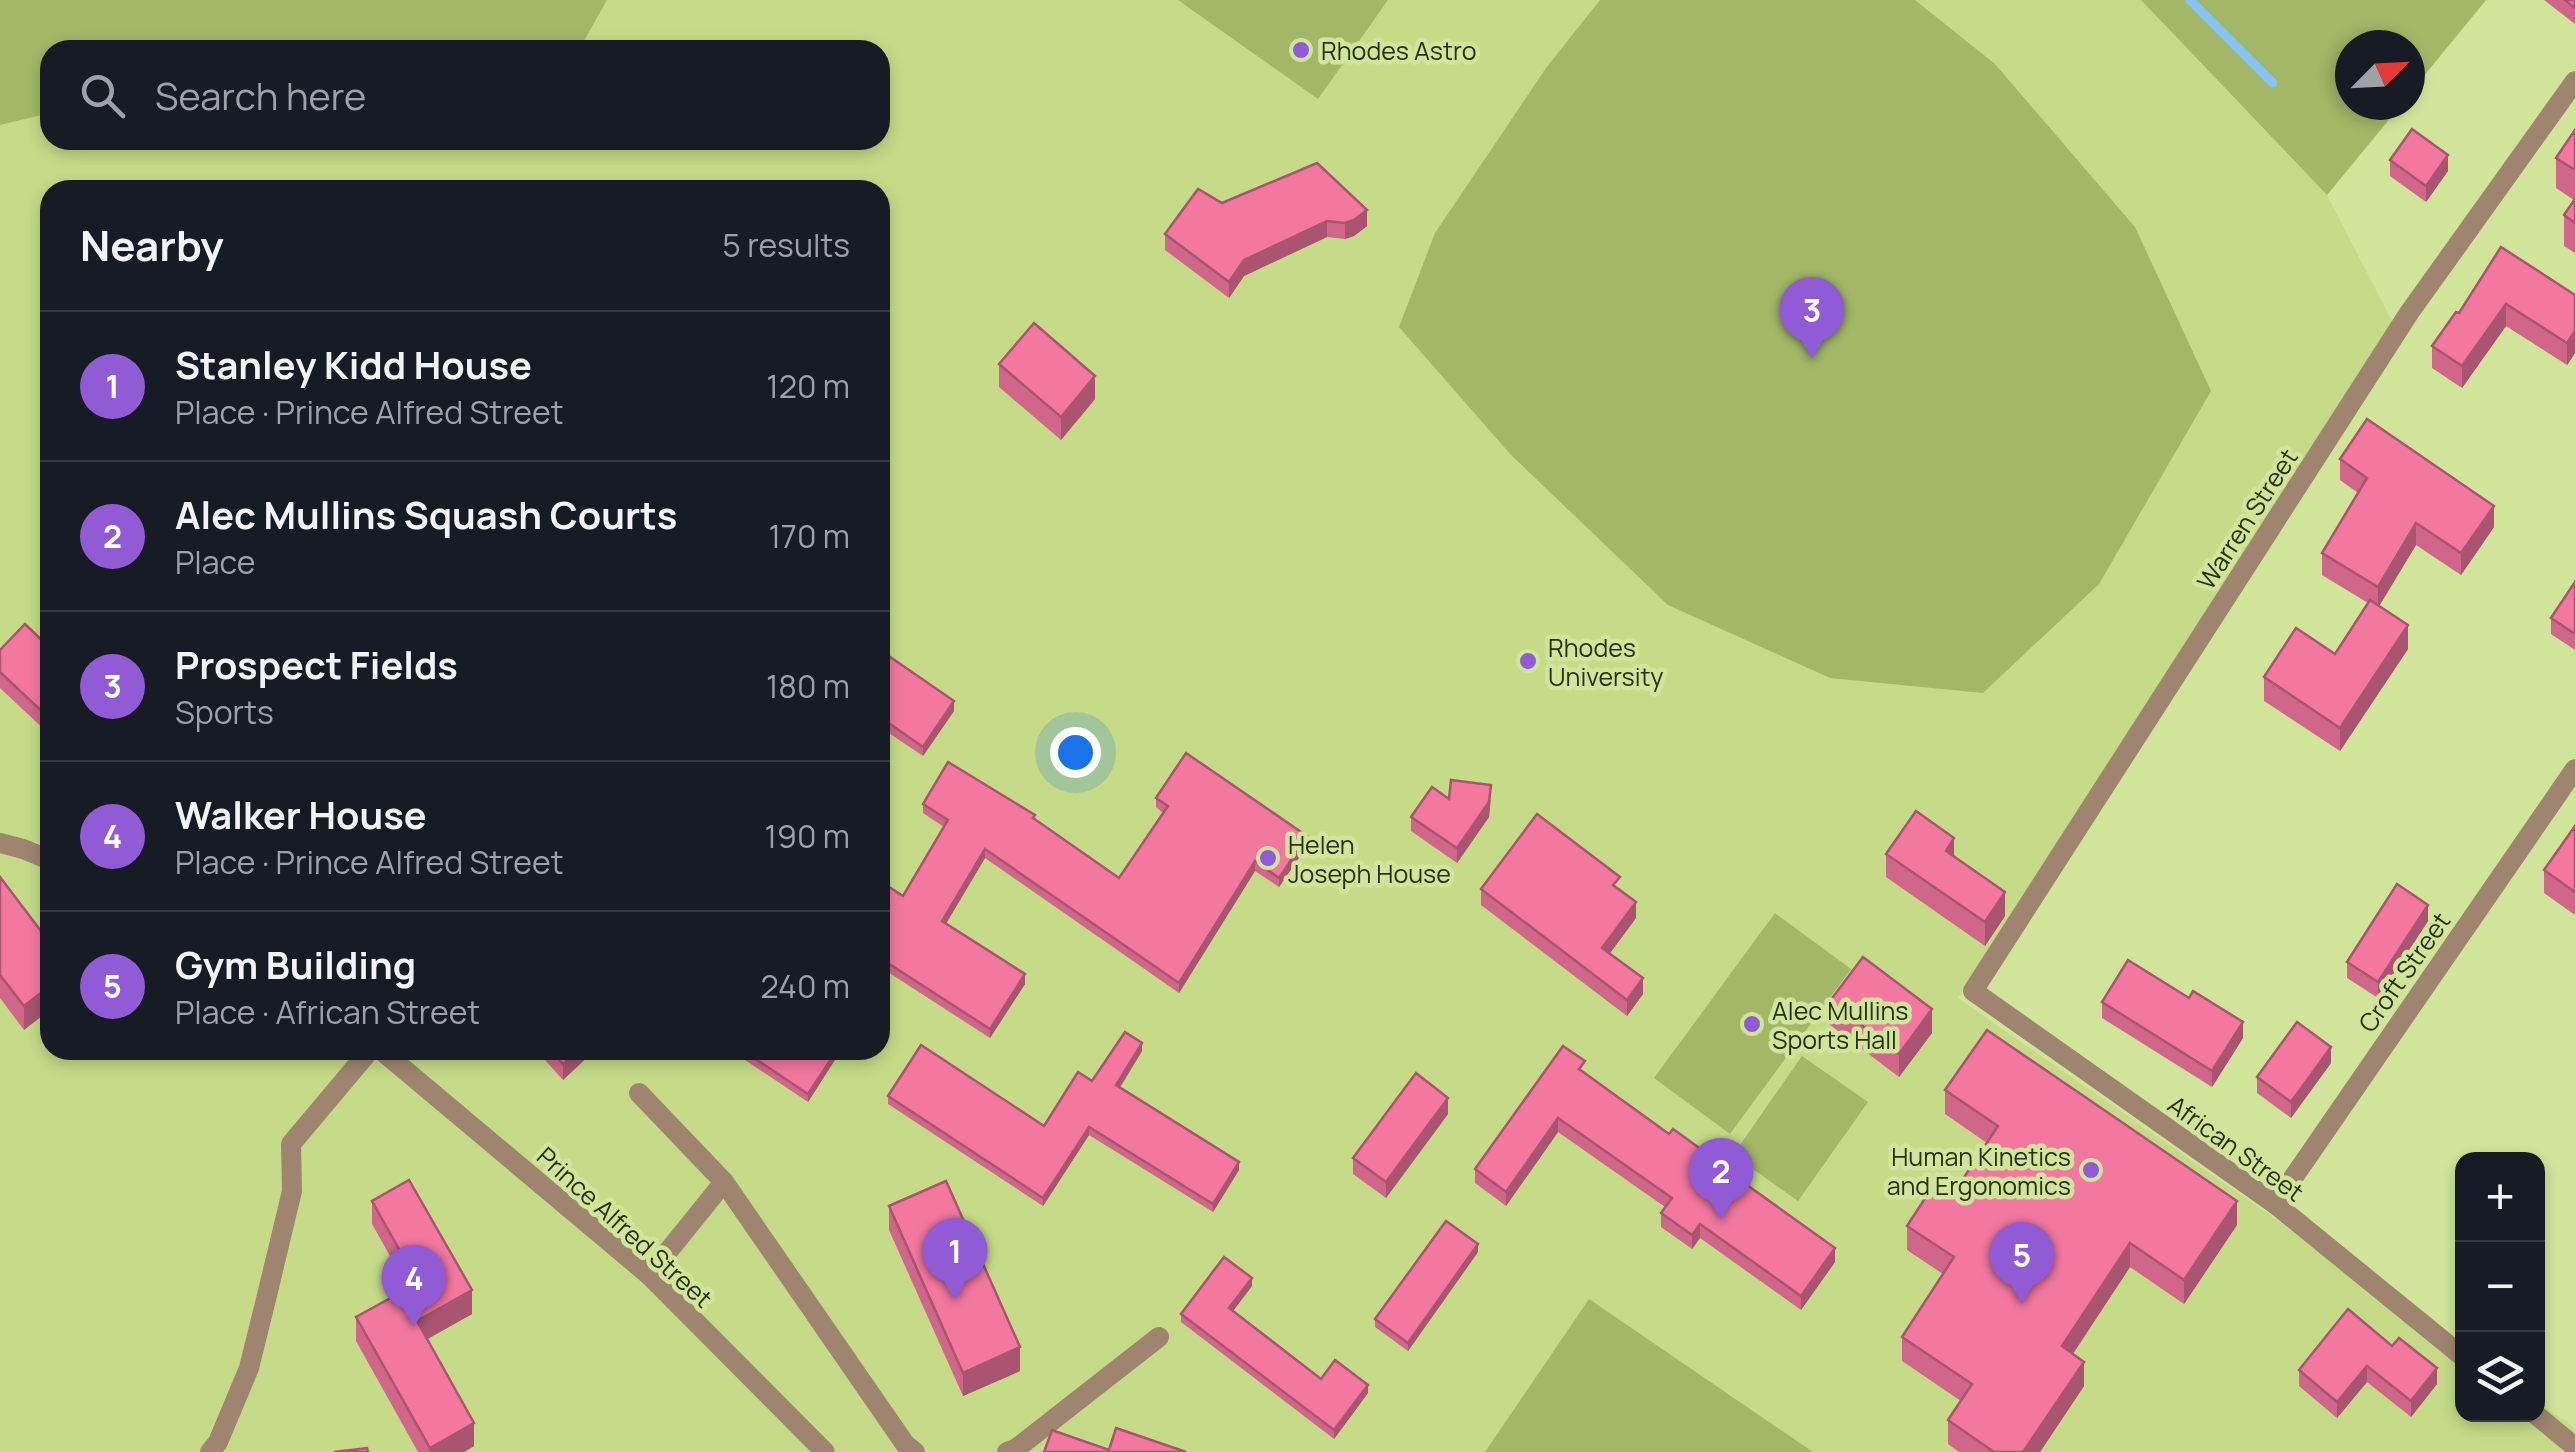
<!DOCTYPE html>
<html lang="en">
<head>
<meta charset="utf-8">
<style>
  :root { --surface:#171b24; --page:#20242c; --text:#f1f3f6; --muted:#9ea1a6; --line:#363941; --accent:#905bd4 }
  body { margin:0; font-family:Manrope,sans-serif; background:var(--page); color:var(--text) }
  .controls { position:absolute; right:30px; bottom:30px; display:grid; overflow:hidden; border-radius:20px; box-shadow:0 5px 15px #0003 }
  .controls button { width:90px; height:90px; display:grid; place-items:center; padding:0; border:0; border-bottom:2px solid var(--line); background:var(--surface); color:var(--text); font:50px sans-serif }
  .compass { position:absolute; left:2335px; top:30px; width:90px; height:90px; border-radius:50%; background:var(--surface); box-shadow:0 5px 15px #0003; rotate:66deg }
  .you { position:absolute; left:1075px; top:752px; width:35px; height:35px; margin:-25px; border:8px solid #fff; border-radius:50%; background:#1a73e8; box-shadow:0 0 0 15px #1a73e833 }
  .badge { display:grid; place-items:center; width:65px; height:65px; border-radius:50%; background:var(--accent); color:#fff; font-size:32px; font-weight:700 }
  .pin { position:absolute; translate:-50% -82px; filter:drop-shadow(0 2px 5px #0008) }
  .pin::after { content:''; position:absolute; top:52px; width:35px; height:30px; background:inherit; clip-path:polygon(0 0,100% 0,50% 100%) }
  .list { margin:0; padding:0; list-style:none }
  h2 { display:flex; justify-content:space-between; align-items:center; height:130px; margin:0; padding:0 40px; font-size:42px }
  h2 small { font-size:32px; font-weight:400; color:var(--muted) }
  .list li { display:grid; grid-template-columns:65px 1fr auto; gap:30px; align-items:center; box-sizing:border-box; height:150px; padding:0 40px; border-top:2px solid var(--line) }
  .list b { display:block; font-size:38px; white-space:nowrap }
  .list p { margin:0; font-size:32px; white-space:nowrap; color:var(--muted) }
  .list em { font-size:32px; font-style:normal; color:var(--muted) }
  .icon { flex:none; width:55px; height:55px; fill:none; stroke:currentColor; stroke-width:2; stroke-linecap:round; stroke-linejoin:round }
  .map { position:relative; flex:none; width:2575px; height:1452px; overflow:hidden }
  .search { position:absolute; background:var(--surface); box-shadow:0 5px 15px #0003; left:40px; top:40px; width:850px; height:110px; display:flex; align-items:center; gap:25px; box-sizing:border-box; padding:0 35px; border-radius:30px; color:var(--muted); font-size:38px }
  .panel { position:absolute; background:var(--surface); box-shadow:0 5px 15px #0003; left:40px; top:180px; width:850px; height:880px; border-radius:30px }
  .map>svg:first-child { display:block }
  .built { fill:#c5db88; fill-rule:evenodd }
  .green { fill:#a2b867 }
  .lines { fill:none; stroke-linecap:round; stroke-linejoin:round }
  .stream { stroke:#85c4f2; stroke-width:9 }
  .minor { stroke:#9f856f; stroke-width:20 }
  .wall { fill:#d0678a }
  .shaded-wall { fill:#a95470 }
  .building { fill:#f278a0; stroke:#a95470; stroke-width:2.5 }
  .poi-dot { fill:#905bd4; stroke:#d0e59a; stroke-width:4 }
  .labels { text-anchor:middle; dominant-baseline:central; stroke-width:9; stroke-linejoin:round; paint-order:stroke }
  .poi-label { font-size:25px; fill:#2a3113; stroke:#d0e59a; text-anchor:start }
  .street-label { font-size:25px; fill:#2a3113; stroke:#d0e59a }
</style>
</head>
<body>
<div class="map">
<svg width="2575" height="1452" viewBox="0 0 2575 1452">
  <rect width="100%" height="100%" fill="#d0e59a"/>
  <path class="built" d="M 607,0 L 2141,0 L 2327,195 L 2393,323 L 1958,998 L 2462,1349 L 2462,1414 L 2538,1414 L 2538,1402 L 2575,1428 L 2575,1452 L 0,1452 L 0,125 L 50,113 L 50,140 L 880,140 L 880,50 L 579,50 ZM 50,190 L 880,190 L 880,1050 L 50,1050 Z"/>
  <g class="green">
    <path d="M 0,0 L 607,0 L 579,50 L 50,50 L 50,113 L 0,125 Z"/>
    <path d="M 1178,0 L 1388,0 L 1318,99 Z"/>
    <path d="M 1600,0 L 1915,0 L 1995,64 L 2135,227 L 2211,391 L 2099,584 L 1983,693 L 1830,678 L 1668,605 L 1511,455 L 1399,327 L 1435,233 L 1546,68 Z"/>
    <path d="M 2141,0 L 2486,0 L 2410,93 L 2410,45 L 2350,45 L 2350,105 L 2401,105 L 2327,195 Z"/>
    <path d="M 1775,913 L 1851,969 L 1730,1134 L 1654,1078 Z"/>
    <path d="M 1802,1056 L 1868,1102 L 1798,1201 L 1733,1155 Z"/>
    <path d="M 1589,1299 L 1813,1452 L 1485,1452 Z"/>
  </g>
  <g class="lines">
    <path class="stream" d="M 2190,0 L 2273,83"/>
    <g class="minor">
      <path d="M 0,843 L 23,849 L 50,860"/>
      <path d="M 381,1050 L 649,1275 L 825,1452"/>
      <path d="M 639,1093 L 724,1182 L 649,1275"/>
      <path d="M 724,1182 L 905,1444 L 915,1452"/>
      <path d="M 2275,1204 L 2575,769"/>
      <path d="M 2462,1356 L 2275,1204 L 1973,991 L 2409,313 L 2575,81"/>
      <path d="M 2535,1414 L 2575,1447"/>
      <path d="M 210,1452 L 218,1442 L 249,1368 L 269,1287 L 292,1191 L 291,1144 L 370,1050"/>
      <path d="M 1007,1452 L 1017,1448 L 1159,1337"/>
    </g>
  </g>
  <g class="wall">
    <path d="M 2544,0 L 2575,0 L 2575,24 Z"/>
    <path d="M 2575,130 L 2575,253 L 2564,246 L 2564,215 L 2574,200 L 2556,188 L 2556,158 Z"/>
    <path d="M 2390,160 L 2448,171 L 2426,202 L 2390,176 Z"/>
    <path d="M 1222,203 L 1367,226 L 1354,236 L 1345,239 L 1327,237 L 1244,276 L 1229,298 L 1165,250 L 1165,234 Z"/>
    <path d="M 2501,247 L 2575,295 L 2575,353 L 2567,365 L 2506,326 L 2462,388 L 2432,368 L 2432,346 L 2459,313 Z"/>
    <path d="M 999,364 L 1095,399 L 1061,440 L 999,387 Z"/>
    <path d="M 2340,459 L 2494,527 L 2461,575 L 2416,545 L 2379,606 L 2408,649 L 2340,751 L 2264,701 L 2264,677 L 2335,654 L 2368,603 L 2322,575 L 2322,553 L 2358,493 L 2340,480 Z"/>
    <path d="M 2575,582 L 2575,650 L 2551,634 L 2551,618 Z"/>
    <path d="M 50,648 L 50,735 L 0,688 L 0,650 Z"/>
    <path d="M 880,650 L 954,711 L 923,756 L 880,727 Z"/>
    <path d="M 1156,798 L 1307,846 L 1279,887 L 1255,871 L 1179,993 L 985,858 L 946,924 L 1025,984 L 990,1038 L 880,967 L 880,881 L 903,896 L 944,827 L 923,813 L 923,804 L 1035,820 L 1119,878 L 1163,813 L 1156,807 Z"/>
    <path d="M 1449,799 L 1491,800 L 1489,817 L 1457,863 L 1411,831 L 1411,817 Z"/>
    <path d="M 2575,826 L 2575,915 L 2544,893 L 2544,870 Z"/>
    <path d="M 1886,854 L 1954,857 L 2005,916 L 1985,946 L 1886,877 Z"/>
    <path d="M 0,877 L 50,943 L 24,1030 L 0,998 Z"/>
    <path d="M 1481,889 L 1620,890 L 1636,918 L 1610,953 L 1643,994 L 1627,1016 L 1481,905 Z"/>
    <path d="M 2428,921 L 2378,998 L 2347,978 L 2347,962 Z"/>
    <path d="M 1830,1001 L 1932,1033 L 1899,1077 L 1830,1025 Z"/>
    <path d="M 2102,1002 L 2243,1038 L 2212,1087 L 2102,1018 Z"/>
    <path d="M 536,1050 L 595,1050 L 563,1080 Z"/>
    <path d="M 730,1050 L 840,1050 L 840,1052 L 808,1102 Z"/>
    <path d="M 1142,1051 L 1120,1088 L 1239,1170 L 1213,1212 L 1089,1135 L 1043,1206 L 888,1104 L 888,1096 L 1044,1126 L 1092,1081 Z"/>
    <path d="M 2331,1063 L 2291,1118 L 2257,1093 L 2257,1077 Z"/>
    <path d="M 1585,1074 L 1669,1134 L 1709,1155 L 1735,1171 L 1732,1175 L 1835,1262 L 1801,1310 L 1700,1238 L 1692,1249 L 1661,1227 L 1661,1213 L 1665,1207 L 1558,1132 L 1506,1206 L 1475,1183 L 1475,1169 Z"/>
    <path d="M 1945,1090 L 2237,1225 L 2184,1304 L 2130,1267 L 2073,1354 L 2084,1386 L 2040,1452 L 1959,1452 L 1948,1444 L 1948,1420 L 1961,1401 L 1902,1361 L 1902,1337 L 1943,1274 L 1907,1250 L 1907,1226 L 1959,1185 L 1987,1143 L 1945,1114 Z"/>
    <path d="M 1448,1114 L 1386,1198 L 1353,1174 L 1353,1158 Z"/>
    <path d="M 372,1201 L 472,1314 L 427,1339 L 474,1446 L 464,1452 L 418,1452 L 356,1341 L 356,1317 L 408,1288 L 372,1224 Z"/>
    <path d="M 889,1206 L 1020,1371 L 963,1396 L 889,1230 Z"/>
    <path d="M 1478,1252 L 1408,1351 L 1375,1327 L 1375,1319 Z"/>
    <path d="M 1252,1286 L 1233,1311 L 1321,1379 L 1368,1393 L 1334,1439 L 1181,1322 L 1181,1314 Z"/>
    <path d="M 2348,1309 L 2437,1384 L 2411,1417 L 2367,1382 L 2337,1418 L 2299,1386 L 2299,1370 Z"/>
  </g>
  <g class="shaded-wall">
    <path d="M 2448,155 L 2448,171 L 2426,202 L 2426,186 Z"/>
    <path d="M 1367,210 L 1367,226 L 1354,236 L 1345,239 L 1345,223 Z"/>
    <path d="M 1327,221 L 1327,237 L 1244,276 L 1229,298 L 1229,282 L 1244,260 Z"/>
    <path d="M 2506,304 L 2506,326 L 2462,388 L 2462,366 Z"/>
    <path d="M 2575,331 L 2575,353 L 2567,365 L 2567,343 Z"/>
    <path d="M 1095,376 L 1095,399 L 1061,440 L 1061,417 Z"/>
    <path d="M 2494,506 L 2494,527 L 2461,575 L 2461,553 Z"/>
    <path d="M 2416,523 L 2416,545 L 2378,608 L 2378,587 Z"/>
    <path d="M 2408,625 L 2408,649 L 2340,751 L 2340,728 Z"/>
    <path d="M 954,701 L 954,711 L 923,756 L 923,747 Z"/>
    <path d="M 1491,785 L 1489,817 L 1457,863 L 1457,848 Z"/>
    <path d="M 1307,836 L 1307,846 L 1279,887 L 1279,878 Z"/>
    <path d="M 1954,838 L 1954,862 L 1946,851 Z"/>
    <path d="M 985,849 L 985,858 L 942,930 L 942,921 Z"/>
    <path d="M 1255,861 L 1255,871 L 1179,993 L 1179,983 Z"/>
    <path d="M 2005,892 L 2005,916 L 1985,946 L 1985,922 Z"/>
    <path d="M 1636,902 L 1636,918 L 1602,964 L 1602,948 Z"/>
    <path d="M 2428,905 L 2428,921 L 2378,998 L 2378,982 Z"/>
    <path d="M 1025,974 L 1025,984 L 990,1038 L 990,1029 Z"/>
    <path d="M 1643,978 L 1643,994 L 1627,1016 L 1627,1000 Z"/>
    <path d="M 50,986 L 50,1010 L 24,1030 L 24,1006 Z"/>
    <path d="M 1932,1009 L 1932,1033 L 1899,1077 L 1899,1054 Z"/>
    <path d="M 2243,1022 L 2243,1038 L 2212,1087 L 2212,1071 Z"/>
    <path d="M 1142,1043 L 1142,1051 L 1116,1093 L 1116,1085 Z"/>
    <path d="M 2331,1047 L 2331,1063 L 2291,1118 L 2291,1102 Z"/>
    <path d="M 578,1050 L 595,1050 L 563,1080 L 563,1064 Z"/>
    <path d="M 837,1050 L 840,1050 L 840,1052 L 808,1102 L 808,1094 Z"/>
    <path d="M 1448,1098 L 1448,1114 L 1386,1198 L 1386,1182 Z"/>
    <path d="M 1558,1118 L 1558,1132 L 1506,1206 L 1506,1192 Z"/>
    <path d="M 1089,1127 L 1089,1135 L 1043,1206 L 1043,1198 Z"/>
    <path d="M 1735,1157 L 1735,1171 L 1726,1184 L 1726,1170 Z"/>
    <path d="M 1239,1162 L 1239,1170 L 1213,1212 L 1213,1204 Z"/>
    <path d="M 2237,1201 L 2237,1225 L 2184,1304 L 2184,1280 Z"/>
    <path d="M 1700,1224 L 1700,1238 L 1692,1249 L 1692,1235 Z"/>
    <path d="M 2130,1243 L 2130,1267 L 2062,1370 L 2062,1346 Z"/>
    <path d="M 1478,1244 L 1478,1252 L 1408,1351 L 1408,1343 Z"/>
    <path d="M 1835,1248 L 1835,1262 L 1801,1310 L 1801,1296 Z"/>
    <path d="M 1252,1278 L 1252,1286 L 1229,1316 L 1229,1308 Z"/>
    <path d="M 472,1290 L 472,1314 L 417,1345 L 417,1321 Z"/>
    <path d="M 1020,1347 L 1020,1371 L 963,1396 L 963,1373 Z"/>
    <path d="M 2084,1362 L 2084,1386 L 2040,1452 L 2023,1452 Z"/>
    <path d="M 2367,1366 L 2367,1382 L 2337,1418 L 2337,1402 Z"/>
    <path d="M 2437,1368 L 2437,1384 L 2411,1417 L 2411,1401 Z"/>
    <path d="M 1368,1385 L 1368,1393 L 1334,1439 L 1334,1430 Z"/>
    <path d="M 474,1423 L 474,1446 L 464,1452 L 430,1452 L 430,1448 Z"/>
  </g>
  <g class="building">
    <path d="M 2565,0 L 2575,0 L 2575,8 Z"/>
    <path d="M 2412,129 L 2448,155 L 2426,186 L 2390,160 Z"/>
    <path d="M 2575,130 L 2575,170 L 2556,158 Z"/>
    <path d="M 1317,163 L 1367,210 L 1354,220 L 1345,223 L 1327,221 L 1244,260 L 1229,282 L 1165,234 L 1198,189 L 1222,203 Z"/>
    <path d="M 2575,199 L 2575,223 L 2564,215 Z"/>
    <path d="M 2501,247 L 2575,295 L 2575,331 L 2567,343 L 2506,304 L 2462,366 L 2432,346 L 2456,312 L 2459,313 Z"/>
    <path d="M 1034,323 L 1095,376 L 1061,417 L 999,364 Z"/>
    <path d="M 2367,419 L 2494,506 L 2461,553 L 2416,523 L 2378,587 L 2322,553 L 2367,478 L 2340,459 Z"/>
    <path d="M 2575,582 L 2575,634 L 2551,618 Z"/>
    <path d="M 2370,600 L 2408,625 L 2340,728 L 2264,677 L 2296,628 L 2335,654 Z"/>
    <path d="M 25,624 L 50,648 L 50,719 L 0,672 L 0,650 Z"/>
    <path d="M 880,650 L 954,701 L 923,747 L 880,717 Z"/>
    <path d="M 1186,753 L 1307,836 L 1279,878 L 1255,861 L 1179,983 L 985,849 L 942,921 L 1025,974 L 990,1029 L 880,958 L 880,881 L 903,896 L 948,820 L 923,804 L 948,762 L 1035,815 L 1033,818 L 1119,878 L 1168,806 L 1156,798 Z"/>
    <path d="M 1451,780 L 1491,785 L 1489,802 L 1457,848 L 1411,817 L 1432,787 L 1449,799 Z"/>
    <path d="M 1916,811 L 1954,838 L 1946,851 L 2005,892 L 1985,922 L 1886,854 Z"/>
    <path d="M 1537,814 L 1620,877 L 1613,885 L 1636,902 L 1602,948 L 1643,978 L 1627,1000 L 1481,889 Z"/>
    <path d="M 2575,826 L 2575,892 L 2544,870 Z"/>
    <path d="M 0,877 L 50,943 L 50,986 L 24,1006 L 0,975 Z"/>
    <path d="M 2397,884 L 2428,905 L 2378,982 L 2347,962 Z"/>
    <path d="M 1863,957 L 1932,1009 L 1899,1054 L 1830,1001 Z"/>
    <path d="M 2128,960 L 2189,998 L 2193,991 L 2243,1022 L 2212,1071 L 2102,1002 Z"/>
    <path d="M 2297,1022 L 2331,1047 L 2291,1102 L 2257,1077 Z"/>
    <path d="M 1987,1030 L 2237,1201 L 2184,1280 L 2130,1243 L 2062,1346 L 2084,1362 L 2023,1452 L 1994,1452 L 1948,1420 L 1972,1384 L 1902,1337 L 1954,1257 L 1907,1226 L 1941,1174 L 1959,1185 L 1998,1126 L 1945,1090 Z"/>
    <path d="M 1125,1032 L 1142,1043 L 1116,1085 L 1239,1162 L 1213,1204 L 1089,1127 L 1043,1198 L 888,1096 L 921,1045 L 1044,1126 L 1078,1072 L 1092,1081 Z"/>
    <path d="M 1563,1046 L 1585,1061 L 1579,1069 L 1669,1134 L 1673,1129 L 1709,1155 L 1717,1144 L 1735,1157 L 1726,1170 L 1835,1248 L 1801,1296 L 1700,1224 L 1692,1235 L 1661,1213 L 1672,1198 L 1558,1118 L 1506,1192 L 1475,1169 Z"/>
    <path d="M 551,1050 L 578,1050 L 563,1064 Z"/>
    <path d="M 742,1050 L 837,1050 L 808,1094 Z"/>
    <path d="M 1416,1073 L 1448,1098 L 1386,1182 L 1353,1158 Z"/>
    <path d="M 409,1180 L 472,1290 L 417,1321 L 474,1423 L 430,1448 L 356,1317 L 418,1283 L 372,1201 Z"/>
    <path d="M 946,1181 L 1020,1347 L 963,1373 L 889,1206 Z"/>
    <path d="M 1446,1221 L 1478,1244 L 1408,1343 L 1375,1319 Z"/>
    <path d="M 1224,1257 L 1252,1278 L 1229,1308 L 1321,1379 L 1335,1360 L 1368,1385 L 1334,1430 L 1181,1314 Z"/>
    <path d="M 2348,1309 L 2392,1346 L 2399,1338 L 2437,1368 L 2411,1401 L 2367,1366 L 2337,1402 L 2299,1370 Z"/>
    <path d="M 1116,1428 L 1186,1452 L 1044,1452 L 1052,1430 L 1109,1450 Z"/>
    <path d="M 367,1448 L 368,1452 L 334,1452 Z"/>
  </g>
  <g class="poi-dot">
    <circle cx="1301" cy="50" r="10"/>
    <circle cx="1528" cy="661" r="10"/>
    <circle cx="1268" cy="858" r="10"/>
    <circle cx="1752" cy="1024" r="10"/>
    <circle cx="2091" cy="1170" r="10"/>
  </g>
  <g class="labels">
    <g class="poi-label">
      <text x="1321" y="50">Rhodes Astro</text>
      <text x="1548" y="647">Rhodes<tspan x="1548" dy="29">University</tspan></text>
      <text x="1288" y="844">Helen<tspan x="1288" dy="29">Joseph House</tspan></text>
      <text x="1772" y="1010">Alec Mullins<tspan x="1772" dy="29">Sports Hall</tspan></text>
      <text x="2071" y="1156" text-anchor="end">Human Kinetics<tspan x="2071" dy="29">and Ergonomics</tspan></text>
    </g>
    <g class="street-label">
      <text transform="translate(2247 519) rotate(-57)">Warren Street</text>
      <text transform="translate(2404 972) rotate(-55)">Croft Street</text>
      <text transform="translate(2236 1148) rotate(36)">African Street</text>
      <text transform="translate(625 1227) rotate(42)">Prince Alfred Street</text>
    </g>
  </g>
</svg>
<div class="controls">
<button>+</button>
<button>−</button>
<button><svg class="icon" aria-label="layers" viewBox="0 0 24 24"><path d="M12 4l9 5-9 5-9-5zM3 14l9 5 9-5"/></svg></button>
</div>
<svg class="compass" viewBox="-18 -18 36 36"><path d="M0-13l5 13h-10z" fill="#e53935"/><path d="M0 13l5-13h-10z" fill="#9ea1a6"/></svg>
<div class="you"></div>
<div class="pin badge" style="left:955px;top:1300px">1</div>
<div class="pin badge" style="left:1721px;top:1220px">2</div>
<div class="pin badge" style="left:1812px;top:359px">3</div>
<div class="pin badge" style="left:414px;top:1327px">4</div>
<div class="pin badge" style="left:2022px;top:1304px">5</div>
<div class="search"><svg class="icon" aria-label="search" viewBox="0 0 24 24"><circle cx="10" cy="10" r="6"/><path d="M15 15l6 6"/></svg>Search here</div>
<section class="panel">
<h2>Nearby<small>5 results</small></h2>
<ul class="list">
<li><span class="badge">1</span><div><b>Stanley Kidd House</b><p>Place · Prince Alfred Street</p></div><em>120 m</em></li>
<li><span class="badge">2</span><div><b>Alec Mullins Squash Courts</b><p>Place</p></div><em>170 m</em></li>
<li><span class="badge">3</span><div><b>Prospect Fields</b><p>Sports</p></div><em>180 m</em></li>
<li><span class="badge">4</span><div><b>Walker House</b><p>Place · Prince Alfred Street</p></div><em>190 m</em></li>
<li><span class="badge">5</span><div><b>Gym Building</b><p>Place · African Street</p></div><em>240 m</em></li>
</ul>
</section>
</div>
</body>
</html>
